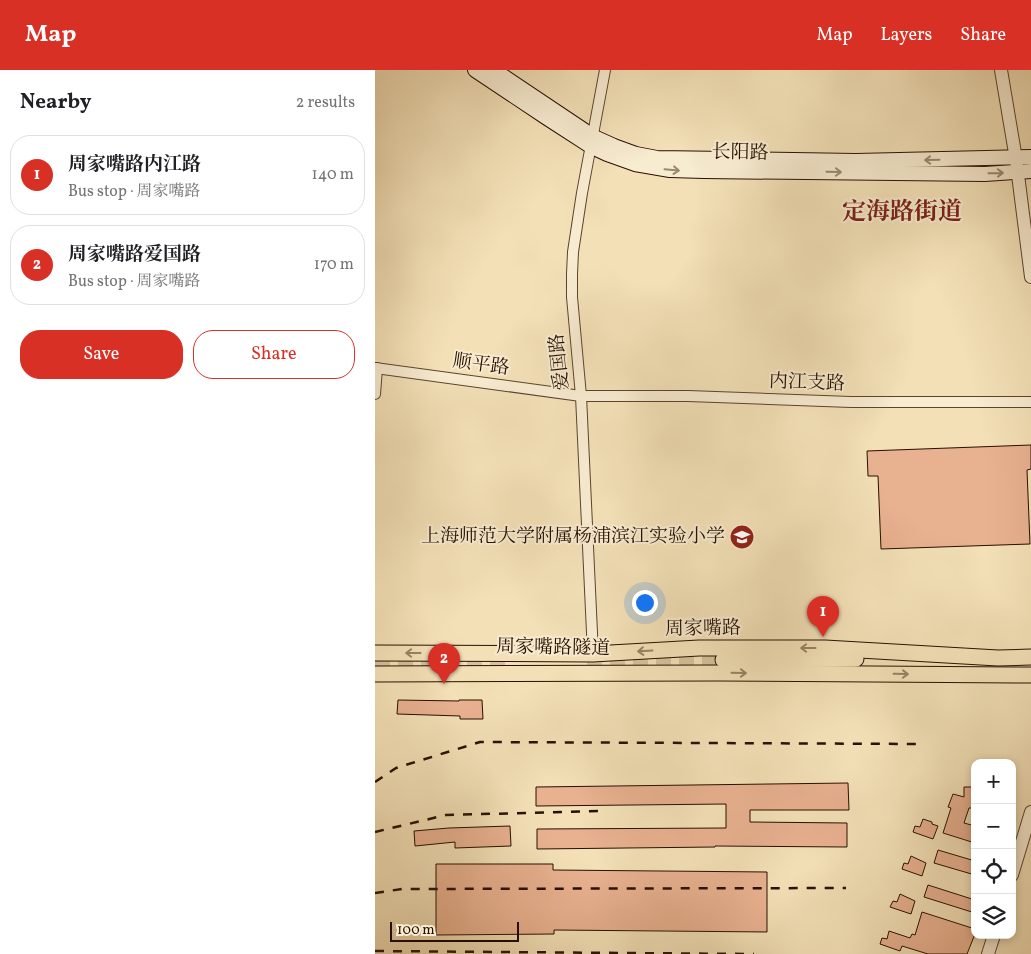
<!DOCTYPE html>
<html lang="en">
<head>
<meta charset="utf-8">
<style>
  :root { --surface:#fff; --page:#f6f6f6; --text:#202124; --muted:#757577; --line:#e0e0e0; --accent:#d93025 }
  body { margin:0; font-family:Vollkorn,"Noto Serif SC",serif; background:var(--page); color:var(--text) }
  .controls { position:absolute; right:15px; bottom:15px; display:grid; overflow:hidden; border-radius:10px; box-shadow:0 2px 8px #0003 }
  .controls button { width:45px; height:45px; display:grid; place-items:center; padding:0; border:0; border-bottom:1px solid var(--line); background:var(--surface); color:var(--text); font:25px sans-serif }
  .scale { position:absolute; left:15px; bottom:12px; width:129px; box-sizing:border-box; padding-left:5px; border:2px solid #280f01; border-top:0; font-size:14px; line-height:18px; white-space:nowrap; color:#280f01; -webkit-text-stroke:4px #f7ebd0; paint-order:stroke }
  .you { position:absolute; left:269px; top:532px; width:18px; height:18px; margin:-12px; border:4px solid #fff; border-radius:50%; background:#1a73e8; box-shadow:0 0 0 8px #1a73e833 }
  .badge { display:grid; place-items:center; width:32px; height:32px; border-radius:50%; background:var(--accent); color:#fff; font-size:16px; font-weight:700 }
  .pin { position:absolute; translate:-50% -41px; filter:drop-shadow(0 1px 2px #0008) }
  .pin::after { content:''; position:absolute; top:26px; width:18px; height:15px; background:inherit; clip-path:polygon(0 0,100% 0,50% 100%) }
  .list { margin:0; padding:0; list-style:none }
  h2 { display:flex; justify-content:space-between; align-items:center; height:65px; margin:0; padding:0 20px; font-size:21px }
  h2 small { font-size:16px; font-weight:400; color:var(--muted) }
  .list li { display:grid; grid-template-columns:32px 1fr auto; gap:15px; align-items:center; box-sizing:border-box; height:80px; margin:0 10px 10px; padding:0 10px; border:1px solid var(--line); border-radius:20px }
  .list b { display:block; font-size:19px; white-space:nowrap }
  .list p { margin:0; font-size:16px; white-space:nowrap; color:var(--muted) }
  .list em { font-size:16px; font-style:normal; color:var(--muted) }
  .actions { display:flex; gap:10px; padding:15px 20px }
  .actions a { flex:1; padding:11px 0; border:1px solid var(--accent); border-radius:20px; text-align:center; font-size:18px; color:var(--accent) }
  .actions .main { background:var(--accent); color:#fff }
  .icon { flex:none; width:28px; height:28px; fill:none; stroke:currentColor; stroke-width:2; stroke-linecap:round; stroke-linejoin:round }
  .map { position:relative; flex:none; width:656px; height:884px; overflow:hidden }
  header { display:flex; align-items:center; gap:30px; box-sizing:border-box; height:70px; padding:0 25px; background:var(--accent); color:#fff }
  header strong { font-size:24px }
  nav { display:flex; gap:28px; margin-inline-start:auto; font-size:18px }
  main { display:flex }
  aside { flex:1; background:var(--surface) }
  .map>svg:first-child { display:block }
  .building { fill:#e8b190; stroke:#280f01 }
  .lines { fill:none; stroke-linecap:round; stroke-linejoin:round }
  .primary-tunnel { stroke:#d5c19c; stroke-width:15; stroke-dasharray:15 8; stroke-linecap:butt }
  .minor-casing { stroke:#5b432e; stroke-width:12 }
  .tertiary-casing { stroke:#5b432e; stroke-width:14 }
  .secondary-casing { stroke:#280f01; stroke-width:16 }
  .primary-casing { stroke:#280f01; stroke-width:17 }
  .minor { stroke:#f7ebd0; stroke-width:10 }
  .tertiary { stroke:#f7ebd0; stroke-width:12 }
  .secondary { stroke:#f7ebd0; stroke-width:14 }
  .primary { stroke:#f3e0b7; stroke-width:15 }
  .rail { stroke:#280f01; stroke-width:2.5; stroke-dasharray:9 9; stroke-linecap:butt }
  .oneway { stroke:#9a8873 }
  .oneway2 { stroke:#988265 }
  .labels { text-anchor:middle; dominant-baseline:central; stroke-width:4; stroke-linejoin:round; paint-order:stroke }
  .street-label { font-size:19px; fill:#280f01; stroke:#f7ebd0 }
  .poi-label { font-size:19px; fill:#280f01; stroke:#f7ebd0; text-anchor:end }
  .district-label { font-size:24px; font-weight:bold; fill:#7a1f14; stroke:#f7ebd0 }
</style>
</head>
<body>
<header>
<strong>Map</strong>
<nav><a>Map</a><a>Layers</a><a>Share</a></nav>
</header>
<main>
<aside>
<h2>Nearby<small>2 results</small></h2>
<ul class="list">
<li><span class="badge">1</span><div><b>周家嘴路内江路</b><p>Bus stop · 周家嘴路</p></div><em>140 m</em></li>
<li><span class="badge">2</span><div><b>周家嘴路爱国路</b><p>Bus stop · 周家嘴路</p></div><em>170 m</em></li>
</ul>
<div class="actions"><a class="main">Save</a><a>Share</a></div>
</aside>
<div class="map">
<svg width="656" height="884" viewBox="0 0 656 884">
  <rect width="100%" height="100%" fill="#f3e0b7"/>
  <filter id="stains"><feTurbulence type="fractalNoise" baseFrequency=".004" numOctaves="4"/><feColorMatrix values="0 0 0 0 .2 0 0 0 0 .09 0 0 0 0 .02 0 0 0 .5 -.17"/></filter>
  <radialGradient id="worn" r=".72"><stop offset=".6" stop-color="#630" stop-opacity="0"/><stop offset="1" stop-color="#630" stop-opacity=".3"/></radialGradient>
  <g class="building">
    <path d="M 656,375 L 656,399 L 652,400 L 655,474 L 506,479 L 503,406 L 493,406 L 492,381 Z"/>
    <path d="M 23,630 L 84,631 L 84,630 L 107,630 L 108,649 L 85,649 L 85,646 L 22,644 Z"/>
    <path d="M 473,713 L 474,740 L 375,740 L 375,752 L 472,753 L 472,777 L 340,776 L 340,777 L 162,779 L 162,759 L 351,758 L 351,734 L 161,736 L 161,717 Z"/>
    <path d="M 589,717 L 600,717 L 600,738 L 594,738 L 589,753 L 600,756 L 600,773 L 568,763 L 576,738 L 573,737 L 578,724 L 589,727 Z"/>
    <path d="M 548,749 L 557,752 L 557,754 L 563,756 L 558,769 L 538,762 L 540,756 L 545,757 Z"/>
    <path d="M 135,756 L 136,776 L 80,778 L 80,772 L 40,776 L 39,761 L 74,758 Z"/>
    <path d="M 563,780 L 600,791 L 600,805 L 559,793 Z"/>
    <path d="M 536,786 L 551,793 L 547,806 L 527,799 L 529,793 L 533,794 Z"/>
    <path d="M 61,794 L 178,794 L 178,800 L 392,802 L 392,862 L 179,860 L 179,864 L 61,865 Z"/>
    <path d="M 553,815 L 600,830 L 600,843 L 549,827 Z"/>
    <path d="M 525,824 L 540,831 L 536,844 L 515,837 L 518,831 L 522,832 Z"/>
    <path d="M 547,842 L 600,859 L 600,864 L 592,884 L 553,884 L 527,876 L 525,881 L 505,874 L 507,868 L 512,869 L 514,861 L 535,868 L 537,864 L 540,865 Z"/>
  </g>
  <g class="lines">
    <g class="primary-tunnel">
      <path d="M 0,591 L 137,591"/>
      <path d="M 212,591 L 348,590"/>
    </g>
    <defs>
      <g id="minor">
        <path d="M 0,298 L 206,326 L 313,326 L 476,332 L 656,332"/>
        <path d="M 0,324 L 2,298"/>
        <path d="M 218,584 L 206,326 L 197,227 L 197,204 L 198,182 L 207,123 L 230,0"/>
      </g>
      <g id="tertiary">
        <path d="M 626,0 L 641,89 L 656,207"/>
        <path d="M 637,805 L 656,742"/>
        <path d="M 613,884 L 619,865"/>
      </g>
      <g id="secondary">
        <path d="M 100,0 L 172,48 L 217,77 L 232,84 L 260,94 L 295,100 L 329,101 L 610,104 L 656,101"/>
        <path d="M 119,0 L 219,67 L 239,76 L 261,84 L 282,88 L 481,91 L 656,87"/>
      </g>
      <g id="primary">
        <path d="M 0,583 L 218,584 L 324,578 L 450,578 L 623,588 L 656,587"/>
        <path d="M 348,590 L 481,589"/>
        <path d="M 0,604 L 343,603 L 656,605"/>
      </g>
    </defs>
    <use href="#minor" class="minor-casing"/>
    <use href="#tertiary" class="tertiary-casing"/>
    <use href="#secondary" class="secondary-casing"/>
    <use href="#primary" class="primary-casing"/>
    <use href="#minor" class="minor"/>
    <use href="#tertiary" class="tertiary"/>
    <use href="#secondary" class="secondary"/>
    <use href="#primary" class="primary"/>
    <g class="rail">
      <path d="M 0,712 L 21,698 L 105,672 L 547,674"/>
      <path d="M 0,762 L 71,745 L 226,741"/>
      <path d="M 0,823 L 27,819 L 471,818"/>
      <path d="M 0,881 L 379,884"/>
    </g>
  </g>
  <defs><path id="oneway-shaft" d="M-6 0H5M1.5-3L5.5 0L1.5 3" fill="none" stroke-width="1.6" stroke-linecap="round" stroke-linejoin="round" transform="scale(1.25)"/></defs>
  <g class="oneway">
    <use href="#oneway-shaft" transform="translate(557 90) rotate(179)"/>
    <use href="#oneway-shaft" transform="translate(297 100) rotate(5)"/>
    <use href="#oneway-shaft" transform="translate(459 102) rotate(1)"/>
    <use href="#oneway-shaft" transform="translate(621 103) rotate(-1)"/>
  </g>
  <g class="oneway2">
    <use href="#oneway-shaft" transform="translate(433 578) rotate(180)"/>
    <use href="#oneway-shaft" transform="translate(270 581) rotate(177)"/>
    <use href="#oneway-shaft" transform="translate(38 583) rotate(-180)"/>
    <use href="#oneway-shaft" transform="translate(364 603) rotate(1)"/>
    <use href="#oneway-shaft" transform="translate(526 604) rotate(1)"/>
  </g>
  <defs>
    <symbol id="school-disc" viewBox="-11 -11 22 22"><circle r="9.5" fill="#8f2418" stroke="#f7ebd0"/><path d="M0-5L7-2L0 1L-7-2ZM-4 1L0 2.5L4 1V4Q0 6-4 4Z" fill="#fff"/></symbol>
  </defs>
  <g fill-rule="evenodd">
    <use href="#school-disc" x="353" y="453" width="28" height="28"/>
  </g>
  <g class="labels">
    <g class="street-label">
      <text transform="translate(365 83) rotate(1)">长阳路</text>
      <text transform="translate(185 292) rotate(-96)">爱国路</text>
      <text transform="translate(106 295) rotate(8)">顺平路</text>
      <text transform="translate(432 313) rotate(2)">内江支路</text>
      <text transform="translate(328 559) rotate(-1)">周家嘴路</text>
      <text transform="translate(178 578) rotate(1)">周家嘴路隧道</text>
    </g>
    <g class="poi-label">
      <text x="350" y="467">上海师范大学附属杨浦滨江实验小学</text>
    </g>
    <g class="district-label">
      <text x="527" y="143">定海路街道</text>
    </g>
  </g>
  <rect width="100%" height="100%" filter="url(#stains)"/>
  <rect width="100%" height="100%" fill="url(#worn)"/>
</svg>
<div class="controls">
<button>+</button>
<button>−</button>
<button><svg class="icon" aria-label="locate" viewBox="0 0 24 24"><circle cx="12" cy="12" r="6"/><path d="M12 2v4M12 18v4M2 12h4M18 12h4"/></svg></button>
<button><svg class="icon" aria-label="layers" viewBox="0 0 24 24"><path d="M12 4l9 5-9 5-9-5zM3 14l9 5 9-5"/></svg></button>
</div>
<div class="scale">100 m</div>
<div class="you"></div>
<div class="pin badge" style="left:448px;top:567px">1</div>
<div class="pin badge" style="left:69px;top:614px">2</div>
</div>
</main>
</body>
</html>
